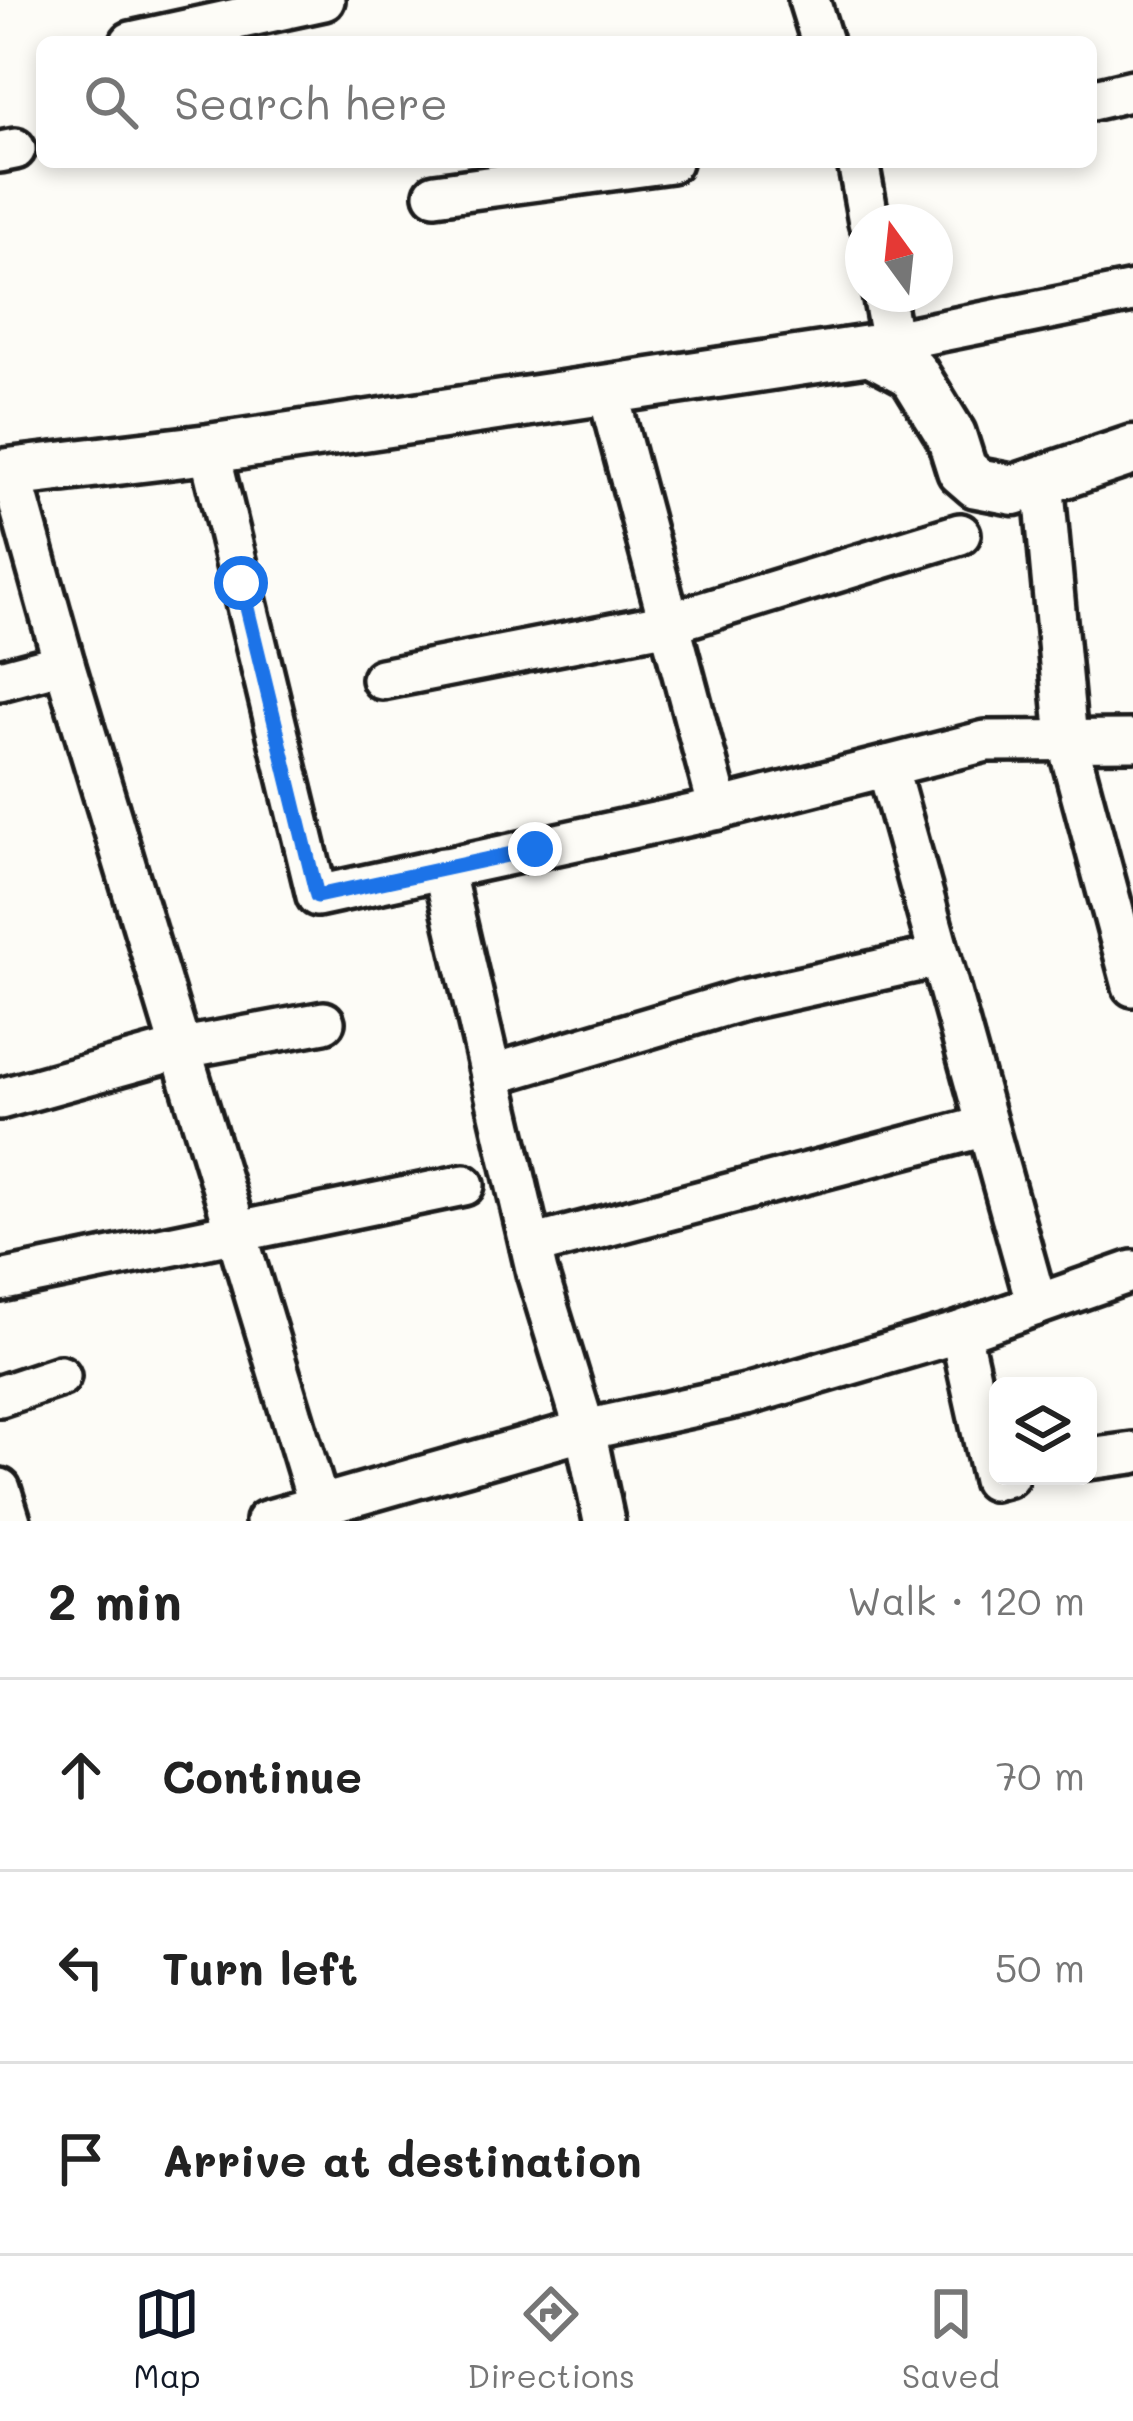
<!DOCTYPE html>
<html lang="en">
<head>
<meta charset="utf-8">
<style>
  :root { --surface:#fff; --page:#f6f6f6; --text:#222; --muted:#767676; --line:#e0e0e0; --accent:#111827 }
  body { margin:0; font-family:Mali,sans-serif; background:var(--page); color:var(--text) }
  .controls { position:absolute; right:36px; bottom:36px; display:grid; overflow:hidden; border-radius:18px; box-shadow:0 6px 18px #0003 }
  .controls button { width:108px; height:108px; display:grid; place-items:center; padding:0; border:0; border-bottom:3px solid var(--line); background:var(--surface); color:var(--text); font:60px sans-serif }
  .compass { position:absolute; left:845px; top:204px; width:108px; height:108px; border-radius:50%; background:var(--surface); box-shadow:0 6px 18px #0003; rotate:345deg }
  .stop { position:absolute; width:36px; height:36px; margin:-27px; border:9px solid #1a73e8; border-radius:50%; background:#fff }
  .stop.end { background:#1a73e8; border-color:#fff; box-shadow:0 3px 12px #0008 }
  .list { margin:0; padding:0; list-style:none }
  h2 { display:flex; justify-content:space-between; align-items:center; height:156px; margin:0; padding:0 48px; font-size:51px }
  h2 small { font-size:39px; font-weight:400; color:var(--muted) }
  .list li { display:grid; grid-template-columns:78px 1fr auto; gap:36px; align-items:center; box-sizing:border-box; height:192px; padding:0 48px; border-top:3px solid var(--line) }
  .list b { display:block; font-size:45px; white-space:nowrap }
  .list em { font-size:39px; font-style:normal; color:var(--muted) }
  .icon { flex:none; width:66px; height:66px; fill:none; stroke:currentColor; stroke-width:2; stroke-linecap:round; stroke-linejoin:round }
  .map { position:relative; flex:none; width:1133px; height:1521px; overflow:hidden }
  .search { position:absolute; background:var(--surface); box-shadow:0 6px 18px #0003; left:36px; right:36px; top:36px; height:132px; display:flex; align-items:center; gap:30px; box-sizing:border-box; padding:0 42px; border-radius:18px; color:var(--muted); font-size:45px }
  .sheet { height:732px; background:var(--surface) }
  nav { display:flex; justify-content:space-around; align-items:center; box-sizing:border-box; height:168px; border-top:3px solid var(--line); background:var(--surface); font-size:33px; color:var(--muted) }
  nav a { display:grid; justify-items:center; gap:6px }
  nav .on { color:var(--accent) }
  .map>svg:first-child { display:block }
  .lines { fill:none; stroke-linecap:round; stroke-linejoin:round }
  .minor-casing { stroke:#1c1c1c; stroke-width:48 }
  .major-casing { stroke:#1c1c1c; stroke-width:57 }
  .minor { stroke:#fdfcf7; stroke-width:39 }
  .major { stroke:#fdfcf7; stroke-width:48 }
  .route { stroke:#1a73e8; stroke-width:15 }
</style>
</head>
<body>
<div class="map">
<svg width="1133" height="1521" viewBox="0 0 1133 1521">
  <rect width="100%" height="100%" fill="#fdfcf7"/>
  <filter id="ink" filterUnits="userSpaceOnUse"><feTurbulence type="fractalNoise" baseFrequency=".00833" numOctaves="2"/><feDisplacementMap in="SourceGraphic" scale="24" xChannelSelector="R" yChannelSelector="G"/><feConvolveMatrix kernelMatrix="1 2 1 2 8 2 1 2 1" color-interpolation-filters="sRGB"/></filter>
  <g filter="url(#ink)">
    <g class="lines">
      <defs>
        <g id="minor">
          <path d="M 809,0 L 822,42"/>
          <path d="M 131,42 L 324,0"/>
          <path d="M 1091,100 L 1133,90"/>
          <path d="M 0,152 L 15,149"/>
          <path d="M 858,162 L 869,222"/>
          <path d="M 435,194 L 671,162"/>
          <path d="M 883,294 L 896,364"/>
          <path d="M 892,341 L 1133,292"/>
          <path d="M 607,389 L 719,809"/>
          <path d="M 209,449 L 317,896 L 719,809 L 986,741 L 1133,740"/>
          <path d="M 11,473 L 64,663 L 319,1506"/>
          <path d="M 1043,480 L 1067,740 L 1133,986"/>
          <path d="M 382,679 L 669,623 L 960,534"/>
          <path d="M 0,680 L 64,663"/>
          <path d="M 887,766 L 1037,1305"/>
          <path d="M 443,868 L 537,1273 L 585,1430 L 604,1521"/>
          <path d="M 491,1075 L 743,1000 L 938,957"/>
          <path d="M 0,1099 L 183,1048 L 324,1022"/>
          <path d="M 531,1246 L 986,1126"/>
          <path d="M 0,1281 L 464,1185"/>
          <path d="M 960,1332 L 993,1480 L 1008,1476"/>
          <path d="M 0,1396 L 60,1376"/>
          <path d="M 1088,1459 L 1133,1453"/>
          <path d="M 0,1489 L 10,1521"/>
          <path d="M 266,1521 L 585,1430 L 746,1395 L 960,1332 L 1133,1271"/>
        </g>
        <path id="major" d="M 0,474 L 209,449 L 870,350 L 913,373 L 951,435 L 962,470 L 977,483 L 1014,490 L 1133,450"/>
      </defs>
      <use href="#minor" class="minor-casing"/>
      <use href="#major" class="major-casing"/>
      <use href="#minor" class="minor"/>
      <use href="#major" class="major"/>
    </g>
  </g>
  <g class="lines" filter="url(#ink)">
    <path class="route" d="M 241,583 L 317,896 L 535,849"/>
  </g>
</svg>
<div class="controls">
<button><svg class="icon" aria-label="layers" viewBox="0 0 24 24"><path d="M12 4l9 5-9 5-9-5zM3 14l9 5 9-5"/></svg></button>
</div>
<svg class="compass" viewBox="-18 -18 36 36"><path d="M0-13l5 13h-10z" fill="#e53935"/><path d="M0 13l5-13h-10z" fill="#767676"/></svg>
<div class="stop" style="left:241px;top:583px"></div>
<div class="stop end" style="left:535px;top:849px"></div>
<div class="search"><svg class="icon" aria-label="search" viewBox="0 0 24 24"><circle cx="10" cy="10" r="6"/><path d="M15 15l6 6"/></svg>Search here</div>
</div>
<section class="sheet">
<h2>2 min<small>Walk · 120 m</small></h2>
<ul class="list">
<li><svg class="icon" aria-label="ahead" viewBox="0 0 24 24"><path d="M12 20V5M6 11l6-6 6 6"/></svg><div><b>Continue</b></div><em>70 m</em></li>
<li><svg class="icon" aria-label="left" viewBox="0 0 24 24"><path d="M17 20v-9H6M10 6l-5 5 5 5"/></svg><div><b>Turn left</b></div><em>50 m</em></li>
<li><svg class="icon" aria-label="arrive" viewBox="0 0 24 24"><path d="M6 21V4h12l-3 4 3 4H6"/></svg><div><b>Arrive at destination</b></div></li>
</ul>
</section>
<nav>
<a class="on"><svg class="icon" aria-label="map" viewBox="0 0 24 24"><path d="M3 6l6-2 6 2 6-2v14l-6 2-6-2-6 2zM9 4v14M15 6v14"/></svg>Map</a>
<a><svg class="icon" aria-label="directions" viewBox="0 0 24 24"><path d="M12 3l9 9-9 9-9-9zM9 14v-3h6M13 9l2 2-2 2"/></svg>Directions</a>
<a><svg class="icon" aria-label="saved" viewBox="0 0 24 24"><path d="M7 4h10v16l-5-4-5 4z"/></svg>Saved</a>
</nav>
</body>
</html>
